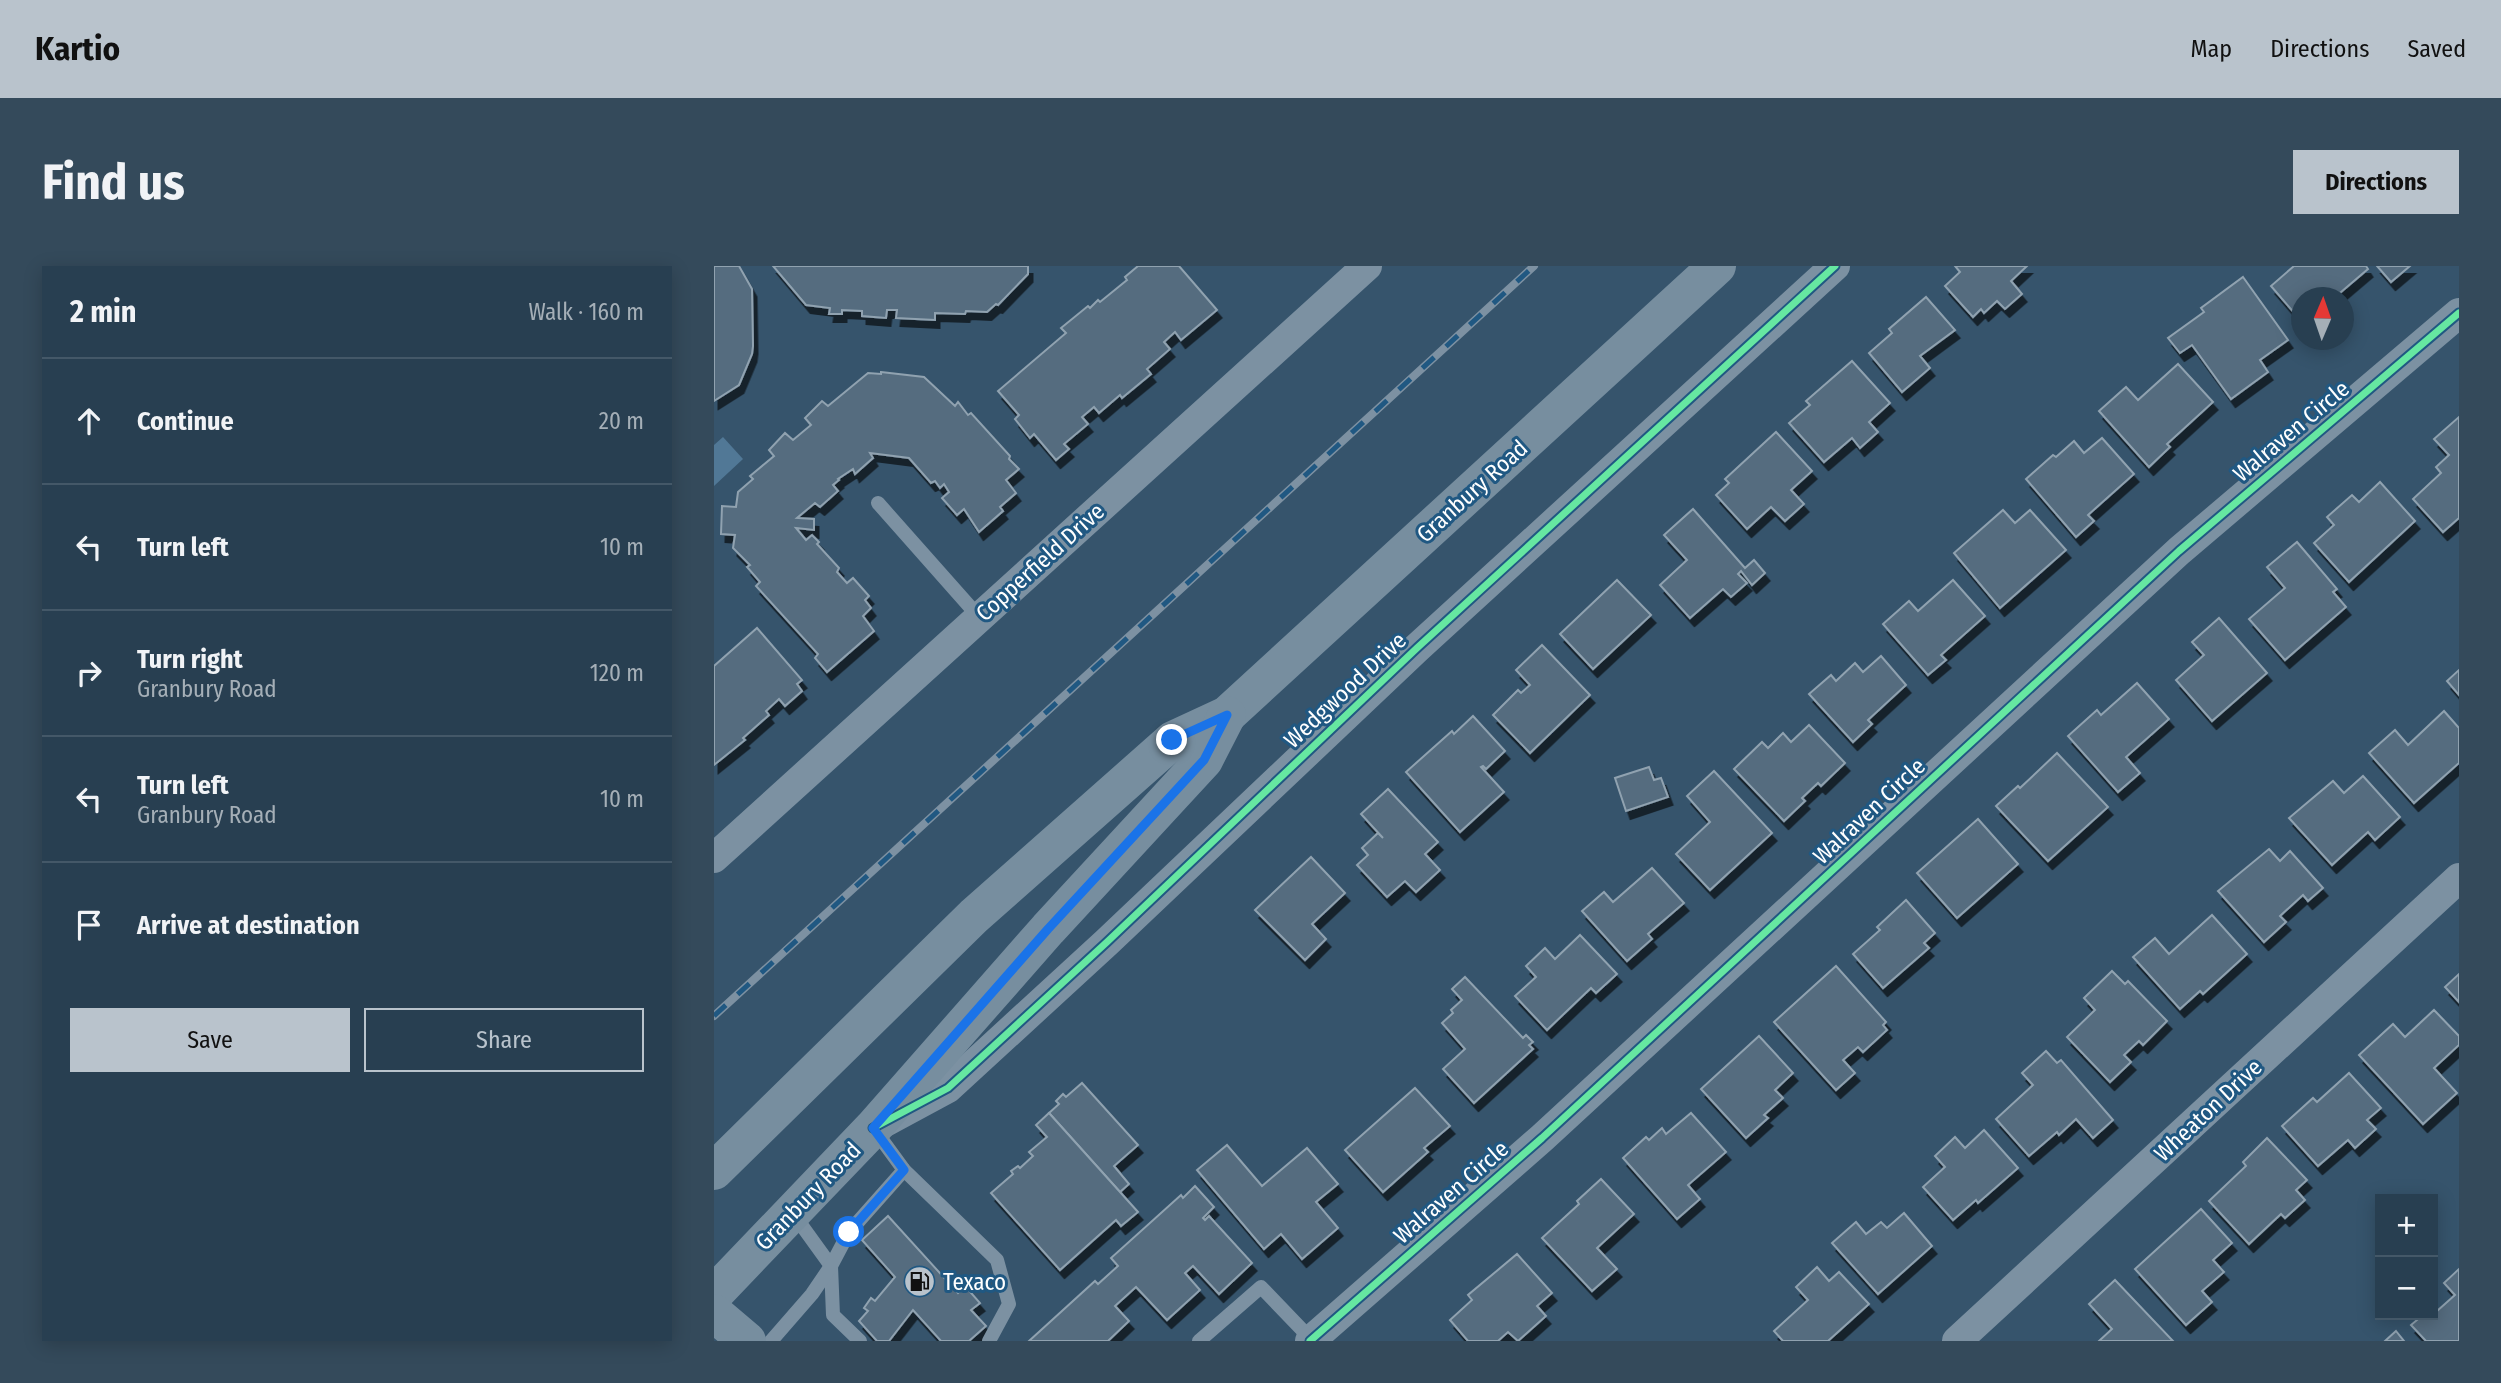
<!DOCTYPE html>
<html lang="en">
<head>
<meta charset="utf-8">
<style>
  :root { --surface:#283f51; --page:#344a5b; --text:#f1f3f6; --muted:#a5afb7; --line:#445868; --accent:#b9c3cc }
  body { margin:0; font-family:"Fira Sans Condensed",sans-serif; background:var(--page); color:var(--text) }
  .controls { position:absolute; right:21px; bottom:21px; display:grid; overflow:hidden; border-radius:0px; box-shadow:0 4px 18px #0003 }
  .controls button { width:63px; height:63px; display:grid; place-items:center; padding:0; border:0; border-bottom:2px solid var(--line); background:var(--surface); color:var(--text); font:35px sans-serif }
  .compass { position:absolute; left:1577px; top:21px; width:63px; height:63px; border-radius:50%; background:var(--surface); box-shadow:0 4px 18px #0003; rotate:2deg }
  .stop { position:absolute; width:21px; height:21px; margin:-16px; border:5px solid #1a73e8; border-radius:50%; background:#fff }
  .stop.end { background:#1a73e8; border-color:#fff; box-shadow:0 2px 7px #0008 }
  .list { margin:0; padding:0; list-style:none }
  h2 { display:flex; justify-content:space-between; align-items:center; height:91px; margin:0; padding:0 28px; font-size:30px }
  h2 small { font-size:23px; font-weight:400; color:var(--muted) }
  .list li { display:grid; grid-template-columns:46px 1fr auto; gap:21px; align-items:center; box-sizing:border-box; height:126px; padding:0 28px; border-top:2px solid var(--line) }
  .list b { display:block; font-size:26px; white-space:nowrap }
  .list p { margin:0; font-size:23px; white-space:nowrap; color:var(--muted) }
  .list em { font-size:23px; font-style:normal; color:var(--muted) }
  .actions { display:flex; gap:14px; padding:21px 28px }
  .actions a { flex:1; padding:16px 0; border:2px solid var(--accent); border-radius:0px; text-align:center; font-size:24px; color:var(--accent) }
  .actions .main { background:var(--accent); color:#111 }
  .icon { flex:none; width:38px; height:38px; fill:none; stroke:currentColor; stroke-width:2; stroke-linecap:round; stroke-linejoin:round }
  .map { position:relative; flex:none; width:1745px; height:1075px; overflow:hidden; border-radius:0px }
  header { display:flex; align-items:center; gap:42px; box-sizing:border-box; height:98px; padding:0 35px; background:var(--accent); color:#111 }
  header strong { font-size:33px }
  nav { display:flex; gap:38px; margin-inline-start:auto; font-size:24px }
  .intro { display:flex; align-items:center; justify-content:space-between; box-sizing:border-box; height:168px; padding:0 42px }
  h1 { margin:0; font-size:49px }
  .button { padding:18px 32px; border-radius:0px; background:var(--accent); color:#111; font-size:24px; font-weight:700 }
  main { display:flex; gap:42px; padding:0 42px }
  aside { flex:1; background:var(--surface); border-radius:0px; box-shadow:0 4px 18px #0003 }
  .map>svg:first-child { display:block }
  .water { fill:#517896 }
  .building { fill:#546c7f; stroke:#90a2b0; stroke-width:2; filter:url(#shadow) }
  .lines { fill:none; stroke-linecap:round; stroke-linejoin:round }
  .lane { stroke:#7c91a2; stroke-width:14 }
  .street { stroke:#7c91a2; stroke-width:30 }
  .secondary { stroke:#778e9f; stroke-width:38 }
  .rail-casing { stroke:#7d91a2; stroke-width:8 }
  .rail { stroke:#205882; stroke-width:5; stroke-dasharray:16; stroke-linecap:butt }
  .cycleway-casing { stroke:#205882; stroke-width:11 }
  .cycleway { stroke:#66e7a1; stroke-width:7 }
  .route { stroke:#1a73e8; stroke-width:9 }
  .labels { text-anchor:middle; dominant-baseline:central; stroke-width:6; stroke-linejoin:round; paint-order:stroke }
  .street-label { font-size:23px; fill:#fff; stroke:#205882 }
  .poi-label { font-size:23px; fill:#fff; stroke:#205882; text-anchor:start }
</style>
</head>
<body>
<header>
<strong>Kartio</strong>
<nav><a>Map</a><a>Directions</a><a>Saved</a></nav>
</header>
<div class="intro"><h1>Find us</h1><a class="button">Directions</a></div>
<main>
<aside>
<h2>2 min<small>Walk · 160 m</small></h2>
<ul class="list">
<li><svg class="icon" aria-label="ahead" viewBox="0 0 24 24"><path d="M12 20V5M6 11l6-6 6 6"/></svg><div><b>Continue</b></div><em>20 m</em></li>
<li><svg class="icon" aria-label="left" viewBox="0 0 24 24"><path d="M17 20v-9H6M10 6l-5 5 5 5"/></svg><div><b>Turn left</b></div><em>10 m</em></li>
<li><svg class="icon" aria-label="right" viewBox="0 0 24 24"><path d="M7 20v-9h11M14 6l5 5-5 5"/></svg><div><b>Turn right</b><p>Granbury Road</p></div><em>120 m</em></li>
<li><svg class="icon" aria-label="left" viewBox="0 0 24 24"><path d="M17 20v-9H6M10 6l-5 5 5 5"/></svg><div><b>Turn left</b><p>Granbury Road</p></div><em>10 m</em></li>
<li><svg class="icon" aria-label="arrive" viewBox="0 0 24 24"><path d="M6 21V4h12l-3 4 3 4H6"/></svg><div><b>Arrive at destination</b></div></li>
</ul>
<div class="actions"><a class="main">Save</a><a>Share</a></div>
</aside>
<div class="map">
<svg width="1745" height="1075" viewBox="0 0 1745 1075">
  <defs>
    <filter id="shadow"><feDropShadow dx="4.5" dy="8" stdDeviation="0" flood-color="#0009"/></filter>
  </defs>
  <rect width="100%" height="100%" fill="#36546c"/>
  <path class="water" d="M 9,171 L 29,193 L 0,220 L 0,179 Z"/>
  <g class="building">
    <path d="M 0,0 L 25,0 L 38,23 L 39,80 L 38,88 L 25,119 L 0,135 Z"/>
    <path d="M 59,0 L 314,0 L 314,8 L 284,39 L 282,38 L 273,46 L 252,45 L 251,48 L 221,47 L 221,54 L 182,52 L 183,44 L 173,44 L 172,52 L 148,50 L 148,45 L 128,44 L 128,48 L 115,48 L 116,42 L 92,39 Z"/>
    <path d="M 424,0 L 465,0 L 503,44 L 467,74 L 461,66 L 450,76 L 456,83 L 433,103 L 437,108 L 408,132 L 406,129 L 385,147 L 380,141 L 368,151 L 374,158 L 350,178 L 355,183 L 342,194 L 320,168 L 316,172 L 301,153 L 305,149 L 284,125 L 352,67 L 347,62 L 374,40 L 376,42 L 384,34 L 386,36 L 413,14 L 411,11 Z"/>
    <path d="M 1241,0 L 1313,0 L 1297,15 L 1308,28 L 1291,43 L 1283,35 L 1270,47 L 1267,43 L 1259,51 L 1231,20 L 1246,6 Z"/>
    <path d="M 1580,0 L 1652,0 L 1654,3 L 1620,32 L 1588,32 L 1588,56 L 1557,20 Z"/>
    <path d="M 1663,0 L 1696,0 L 1677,16 Z"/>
    <path d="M 1529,11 L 1574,74 L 1546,94 L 1554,106 L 1517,133 L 1478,79 L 1466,87 L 1454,72 L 1490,46 L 1487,42 Z"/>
    <path d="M 1212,31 L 1241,64 L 1206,90 L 1216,102 L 1188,126 L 1155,87 L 1178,67 L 1175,63 Z"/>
    <path d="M 1138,95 L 1176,137 L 1155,156 L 1164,166 L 1146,182 L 1138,172 L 1110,196 L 1075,157 L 1096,139 L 1092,135 Z"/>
    <path d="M 1464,98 L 1499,136 L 1453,178 L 1456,181 L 1435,201 L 1385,145 L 1412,121 L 1424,134 Z"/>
    <path d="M 167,106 L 210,111 L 241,140 L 244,136 L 254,149 L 257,147 L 296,190 L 295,193 L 305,203 L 292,214 L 302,227 L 286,241 L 289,245 L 265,266 L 250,243 L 243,249 L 228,232 L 235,226 L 230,218 L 226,222 L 221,215 L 217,217 L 195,192 L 156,187 L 159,192 L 141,208 L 139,203 L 124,213 L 125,214 L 119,219 L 124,225 L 106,241 L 101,237 L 83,252 L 100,253 L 100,264 L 82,262 L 92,274 L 98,269 L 105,276 L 103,278 L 125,302 L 123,306 L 133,317 L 139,312 L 155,330 L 151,334 L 157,342 L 149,350 L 160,365 L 113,406 L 101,392 L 104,388 L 42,320 L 46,316 L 33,301 L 36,299 L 19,282 L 21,269 L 7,268 L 8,240 L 22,241 L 24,226 L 39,213 L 36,210 L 60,190 L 55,184 L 71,167 L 79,174 L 97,159 L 91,152 L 108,135 L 114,140 L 154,107 L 167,108 Z"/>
    <path d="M 1745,151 L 1745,252 L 1729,266 L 1699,233 L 1727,207 L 1722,201 L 1735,189 L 1720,173 Z"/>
    <path d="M 1062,166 L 1098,205 L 1077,224 L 1090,238 L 1071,255 L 1057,241 L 1033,263 L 1002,229 L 1015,217 L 1011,213 Z"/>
    <path d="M 1388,172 L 1420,208 L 1374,249 L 1380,255 L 1362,271 L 1312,213 L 1339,189 L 1342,191 L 1360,175 L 1370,187 Z"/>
    <path d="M 1666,216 L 1701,255 L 1635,316 L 1600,277 L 1620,259 L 1613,251 L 1638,229 L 1645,236 Z"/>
    <path d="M 979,243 L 1031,302 L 1040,294 L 1051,307 L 1038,319 L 1027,305 L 1024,308 L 1033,317 L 1017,331 L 1009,323 L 976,352 L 946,319 L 973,294 L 950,269 Z"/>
    <path d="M 1289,244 L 1301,257 L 1316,244 L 1352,284 L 1286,342 L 1240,287 Z"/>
    <path d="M 1583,276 L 1623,323 L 1619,326 L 1632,341 L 1571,394 L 1535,353 L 1571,322 L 1553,301 Z"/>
    <path d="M 903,314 L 937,349 L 879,403 L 846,368 Z"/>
    <path d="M 1239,314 L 1271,350 L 1227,389 L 1232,394 L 1214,409 L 1169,358 L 1195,335 L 1204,345 Z"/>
    <path d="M 1505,352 L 1553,407 L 1498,455 L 1462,414 L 1490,389 L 1478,376 Z"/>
    <path d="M 43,362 L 88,414 L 83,418 L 88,425 L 71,440 L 65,433 L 52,445 L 55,449 L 29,472 L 31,474 L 0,499 L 0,400 Z"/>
    <path d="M 828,379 L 876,429 L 816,487 L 779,449 L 804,424 L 807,427 L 816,419 L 802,404 Z"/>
    <path d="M 1167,390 L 1192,419 L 1154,454 L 1158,458 L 1139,476 L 1095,428 L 1117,409 L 1122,415 L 1141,397 L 1149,406 Z"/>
    <path d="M 1745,404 L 1745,429 L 1733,415 Z"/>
    <path d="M 1423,417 L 1455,453 L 1412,491 L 1426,507 L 1404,526 L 1354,470 L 1383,444 L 1387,449 Z"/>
    <path d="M 1730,445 L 1745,462 L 1745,497 L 1700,537 L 1655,487 L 1681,464 L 1694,479 Z"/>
    <path d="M 759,450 L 791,485 L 772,503 L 769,500 L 767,501 L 790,526 L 746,566 L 692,506 L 738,465 L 740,468 Z"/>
    <path d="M 1095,459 L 1131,497 L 1107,520 L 1104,517 L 1088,532 L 1091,535 L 1070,555 L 1020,503 L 1048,476 L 1054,482 L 1069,467 L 1077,476 Z"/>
    <path d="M 1343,487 L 1394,541 L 1334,595 L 1282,540 L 1304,520 L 1306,522 Z"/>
    <path d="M 935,501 L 940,514 L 947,512 L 954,531 L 912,545 L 901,512 Z"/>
    <path d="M 1000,505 L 1058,567 L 996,624 L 962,588 L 996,556 L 973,530 Z"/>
    <path d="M 1649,510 L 1686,551 L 1661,574 L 1654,566 L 1618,599 L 1575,552 L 1619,515 L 1630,527 Z"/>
    <path d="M 674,523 L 724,576 L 711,588 L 726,604 L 702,626 L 691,615 L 673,631 L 643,599 L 654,589 L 648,582 L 664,567 L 669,572 L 647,548 Z"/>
    <path d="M 1264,553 L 1304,598 L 1243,652 L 1203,607 Z"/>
    <path d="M 1555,583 L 1566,595 L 1576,585 L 1609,622 L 1594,635 L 1589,629 L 1566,650 L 1572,656 L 1550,676 L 1504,625 Z"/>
    <path d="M 597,591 L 631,627 L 598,658 L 612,673 L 591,694 L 541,644 Z"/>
    <path d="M 938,602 L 970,637 L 934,668 L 938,673 L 913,695 L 868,645 L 890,626 L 899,636 Z"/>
    <path d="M 1192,634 L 1221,667 L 1210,677 L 1215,682 L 1169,722 L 1139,688 L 1166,664 L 1163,661 Z"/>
    <path d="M 1498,649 L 1533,688 L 1489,728 L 1486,725 L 1466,743 L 1419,691 L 1441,672 L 1455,688 Z"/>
    <path d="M 866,669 L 903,708 L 882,727 L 877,722 L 833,764 L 801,730 L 822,711 L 812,700 L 831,682 L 841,693 Z"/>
    <path d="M 1122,700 L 1172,756 L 1169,759 L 1173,764 L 1149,786 L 1144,781 L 1129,794 L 1141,807 L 1122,824 L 1060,756 Z"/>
    <path d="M 1398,705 L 1411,718 L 1414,715 L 1453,755 L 1429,779 L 1425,775 L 1410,789 L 1417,796 L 1396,816 L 1353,771 L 1381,744 L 1370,732 Z"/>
    <path d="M 1745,708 L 1745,736 L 1731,721 Z"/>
    <path d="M 751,711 L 809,772 L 812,769 L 819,776 L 815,779 L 819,783 L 760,837 L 729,803 L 751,783 L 728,757 L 739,747 L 737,744 L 748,734 L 738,723 Z"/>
    <path d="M 1720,744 L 1745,770 L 1745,779 L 1720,802 L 1743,827 L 1709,858 L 1645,789 L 1679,758 L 1691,771 Z"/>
    <path d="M 1045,770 L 1079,807 L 1061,824 L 1069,832 L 1050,849 L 1054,852 L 1032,872 L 987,823 Z"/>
    <path d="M 1332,785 L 1343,797 L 1347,794 L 1399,854 L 1379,872 L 1362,853 L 1345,869 L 1343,866 L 1315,890 L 1282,853 L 1319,819 L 1308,807 Z"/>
    <path d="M 1635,807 L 1667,842 L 1653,854 L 1662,863 L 1641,882 L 1634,874 L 1604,900 L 1568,860 L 1599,832 L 1603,836 Z"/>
    <path d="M 368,817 L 424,879 L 400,900 L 415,918 L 406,926 L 335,847 L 345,838 L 342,835 L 349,828 L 352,831 Z"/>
    <path d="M 701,822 L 736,860 L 710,882 L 714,886 L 669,926 L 631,884 Z"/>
    <path d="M 335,847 L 424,946 L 407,960 L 402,954 L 346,1004 L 277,927 L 299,908 L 297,905 L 304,900 L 306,902 L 319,890 L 315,886 L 333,871 L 322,859 Z"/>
    <path d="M 977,847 L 1012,886 L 974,919 L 986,933 L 963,953 L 909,892 L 932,871 L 935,874 L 948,862 L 952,868 Z"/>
    <path d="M 1270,864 L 1304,902 L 1264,937 L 1262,934 L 1239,954 L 1209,921 L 1231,901 L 1221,890 L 1241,871 L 1251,882 Z"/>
    <path d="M 1553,872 L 1593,914 L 1582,924 L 1591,934 L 1571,952 L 1567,948 L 1535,978 L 1495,935 L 1532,900 L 1529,896 Z"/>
    <path d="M 513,879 L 548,920 L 593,882 L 624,918 L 602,936 L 624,962 L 588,993 L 567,968 L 550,983 L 483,904 Z"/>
    <path d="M 887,913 L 920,948 L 883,982 L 903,1003 L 878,1025 L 828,972 L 865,938 L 863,935 Z"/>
    <path d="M 481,920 L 500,941 L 489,952 L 491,954 L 495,950 L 538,997 L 505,1028 L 479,1000 L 471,1007 L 486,1024 L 453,1054 L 422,1021 L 401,1040 L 415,1055 L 394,1075 L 315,1075 L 381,1015 L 384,1018 L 404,1000 L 397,992 L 467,929 L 469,932 Z"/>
    <path d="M 1487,943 L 1518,977 L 1499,994 L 1510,1006 L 1488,1025 L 1498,1036 L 1472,1059 L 1421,1003 Z"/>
    <path d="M 1190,947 L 1218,980 L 1164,1028 L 1118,977 L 1142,956 L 1152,968 L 1167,956 L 1173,962 Z"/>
    <path d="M 174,950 L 244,1027 L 251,1020 L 266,1037 L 257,1044 L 272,1060 L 255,1075 L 227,1075 L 199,1044 L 175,1075 L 163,1075 L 145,1055 L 154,1045 L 150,1042 L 157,1032 L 161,1035 L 181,1011 L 148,974 Z"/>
    <path d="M 803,988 L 838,1027 L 823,1040 L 832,1050 L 804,1075 L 794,1066 L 784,1075 L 754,1075 L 736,1054 L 758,1034 L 754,1029 Z"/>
    <path d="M 1103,1001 L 1115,1015 L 1125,1006 L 1155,1038 L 1114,1075 L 1069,1075 L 1060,1065 L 1094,1034 L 1082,1021 Z"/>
    <path d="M 1745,1003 L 1745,1075 L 1712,1075 L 1697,1059 L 1709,1049 L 1719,1049 L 1719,1040 L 1723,1045 L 1741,1029 L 1730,1017 Z"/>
    <path d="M 1401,1014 L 1459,1075 L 1385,1075 L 1398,1063 L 1375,1038 Z"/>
    <path d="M 1682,1065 L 1690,1075 L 1671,1075 Z"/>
  </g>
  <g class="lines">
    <g class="lane">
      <path d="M 164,237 L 265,351"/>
      <path d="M 160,863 L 190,904 L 283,994 L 295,1038 L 275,1075"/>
      <path d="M 78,946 L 117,1000 L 119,1049 L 146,1075"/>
      <path d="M 57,1075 L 98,1028 L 117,1000 L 135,966 L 190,904"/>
      <path d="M 485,1075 L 547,1021 L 597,1073"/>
    </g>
    <g class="street">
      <path d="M 0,592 L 653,0"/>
      <path d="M 171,856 L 234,822 L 393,676 L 703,382 L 1121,0"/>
      <path d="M 596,1075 L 828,872 L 1465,285 L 1745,47"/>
      <path d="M 1243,1075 L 1745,612"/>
    </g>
    <g class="secondary">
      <path d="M 0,905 L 260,650 L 459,474 L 513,449 L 1003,0"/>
      <path d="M 0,1028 L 159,862 L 334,663 L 490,494 L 513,449"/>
      <path d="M 0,1047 L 33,1075"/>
    </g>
    <defs>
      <path id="rail" d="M 0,750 L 820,0"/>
    </defs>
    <use href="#rail" class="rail-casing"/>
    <use href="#rail" class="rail"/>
    <defs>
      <g id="cycleway">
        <path d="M 159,862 L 234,822 L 393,676 L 703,382 L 1121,0"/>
        <path d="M 596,1075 L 828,872 L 1465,285 L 1745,47"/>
      </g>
    </defs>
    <use href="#cycleway" class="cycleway-casing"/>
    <use href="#cycleway" class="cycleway"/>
  </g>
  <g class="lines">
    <path class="route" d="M 135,966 L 190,904 L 159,862 L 334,663 L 490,494 L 513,449 L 458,474"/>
  </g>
  <defs>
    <symbol id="fuel-disc" viewBox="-11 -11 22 22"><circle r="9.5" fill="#b9c3cc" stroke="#205882"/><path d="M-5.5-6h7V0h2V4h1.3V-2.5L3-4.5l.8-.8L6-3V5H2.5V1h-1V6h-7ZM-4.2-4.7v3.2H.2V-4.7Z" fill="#111"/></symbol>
  </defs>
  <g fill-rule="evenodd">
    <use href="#fuel-disc" x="188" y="998" width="35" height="35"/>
  </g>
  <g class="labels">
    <g class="street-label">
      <text transform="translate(1577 165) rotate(-40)">Walraven Circle</text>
      <text transform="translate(758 225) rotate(-42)">Granbury Road</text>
      <text transform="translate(326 296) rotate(-42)">Copperfield Drive</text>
      <text transform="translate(631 424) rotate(-43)">Wedgwood Drive</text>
      <text transform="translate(1155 545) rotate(-43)">Walraven Circle</text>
      <text transform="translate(1494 844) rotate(-43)">Wheaton Drive</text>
      <text transform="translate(737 926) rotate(-41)">Walraven Circle</text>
      <text transform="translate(94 930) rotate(-46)">Granbury Road</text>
    </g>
    <g class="poi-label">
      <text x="229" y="1016">Texaco</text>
    </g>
  </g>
</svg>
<div class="controls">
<button>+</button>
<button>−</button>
</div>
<svg class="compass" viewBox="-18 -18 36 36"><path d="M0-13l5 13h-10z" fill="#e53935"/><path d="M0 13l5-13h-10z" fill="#a5afb7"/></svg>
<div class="stop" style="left:135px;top:966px"></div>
<div class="stop end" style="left:458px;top:474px"></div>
</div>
</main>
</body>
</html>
